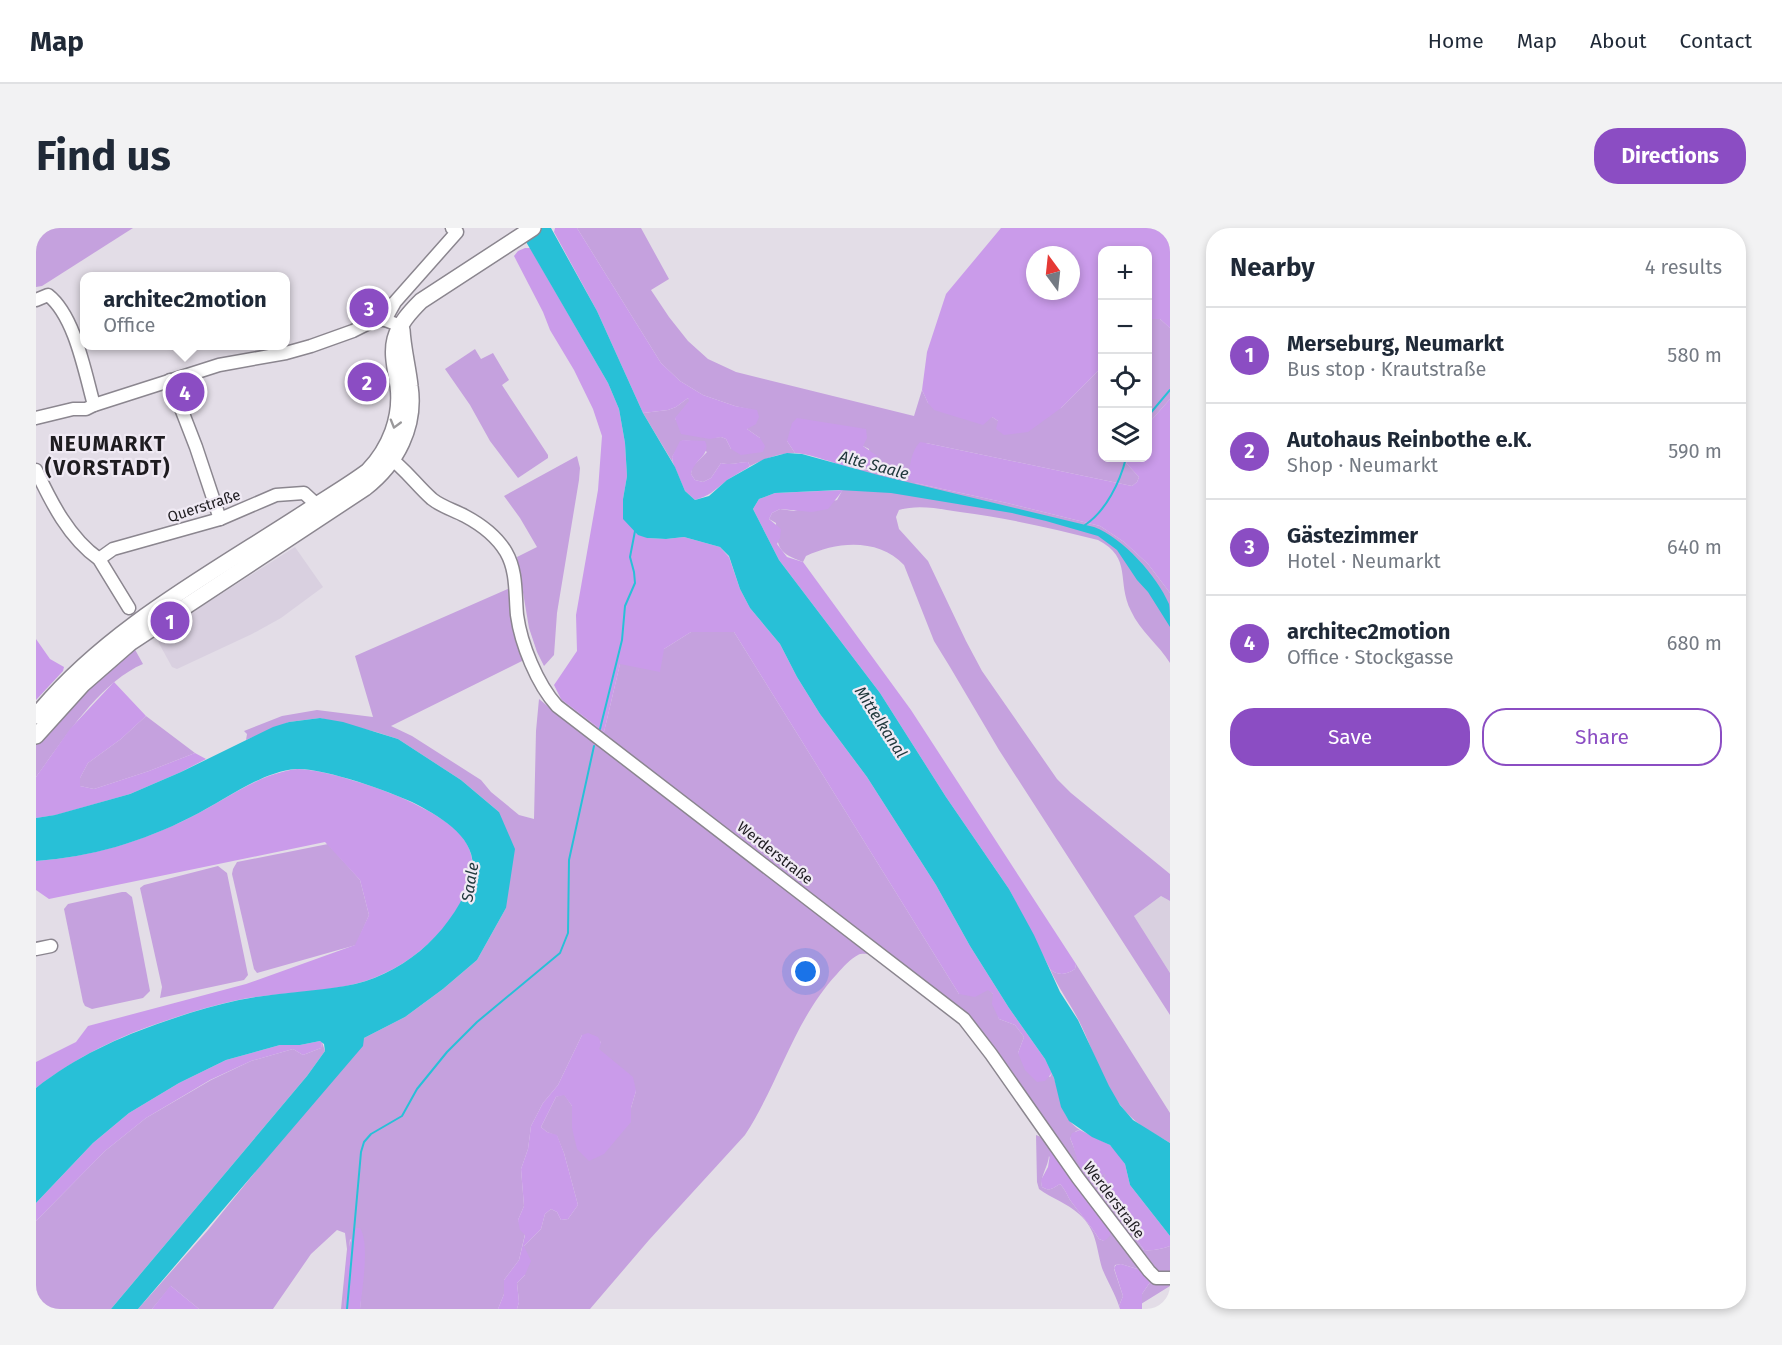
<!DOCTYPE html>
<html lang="en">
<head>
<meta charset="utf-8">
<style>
  :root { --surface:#fff; --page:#f2f2f3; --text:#1f2937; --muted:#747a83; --line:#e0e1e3; --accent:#8b4dc3 }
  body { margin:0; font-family:"Fira Sans",sans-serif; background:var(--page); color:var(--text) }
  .controls { position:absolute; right:18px; top:18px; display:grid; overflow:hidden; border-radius:12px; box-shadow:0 3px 9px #0003 }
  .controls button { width:54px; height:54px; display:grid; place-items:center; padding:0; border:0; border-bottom:2px solid var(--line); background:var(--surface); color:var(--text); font:30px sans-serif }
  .compass { position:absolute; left:990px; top:18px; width:54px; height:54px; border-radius:50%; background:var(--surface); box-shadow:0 3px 9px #0003; rotate:345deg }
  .you { position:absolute; left:770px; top:744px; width:21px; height:21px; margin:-15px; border:4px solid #fff; border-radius:50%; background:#1a73e8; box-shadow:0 0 0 9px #1a73e833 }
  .badge { display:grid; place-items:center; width:39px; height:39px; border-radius:50%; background:var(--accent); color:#fff; font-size:20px; font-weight:700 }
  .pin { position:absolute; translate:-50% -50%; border:3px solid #fff; box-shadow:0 2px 6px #0006 }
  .popup { position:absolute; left:44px; top:44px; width:210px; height:78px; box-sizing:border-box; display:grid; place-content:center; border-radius:12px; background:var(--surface); filter:drop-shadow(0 2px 4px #0005); font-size:20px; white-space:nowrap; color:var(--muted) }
  .popup b { font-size:22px; color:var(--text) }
  .popup::after { content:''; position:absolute; left:50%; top:100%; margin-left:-12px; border:12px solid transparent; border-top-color:var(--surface) }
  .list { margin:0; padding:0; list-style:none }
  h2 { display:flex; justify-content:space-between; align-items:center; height:78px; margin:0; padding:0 24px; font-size:26px }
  h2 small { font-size:20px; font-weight:400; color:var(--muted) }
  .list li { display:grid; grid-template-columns:39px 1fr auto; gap:18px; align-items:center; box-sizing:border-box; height:96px; padding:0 24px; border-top:2px solid var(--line) }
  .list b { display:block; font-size:22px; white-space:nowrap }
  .list p { margin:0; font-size:20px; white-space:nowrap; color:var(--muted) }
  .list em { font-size:20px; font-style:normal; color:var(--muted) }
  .actions { display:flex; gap:12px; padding:18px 24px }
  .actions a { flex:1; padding:14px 0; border:2px solid var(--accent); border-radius:24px; text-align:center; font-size:21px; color:var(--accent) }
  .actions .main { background:var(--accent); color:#fff }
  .icon { flex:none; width:33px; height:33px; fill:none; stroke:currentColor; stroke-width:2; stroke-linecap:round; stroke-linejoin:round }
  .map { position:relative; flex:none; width:1134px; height:1081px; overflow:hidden; border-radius:24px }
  header { display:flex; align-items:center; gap:36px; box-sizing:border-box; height:84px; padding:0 30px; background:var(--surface); border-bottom:2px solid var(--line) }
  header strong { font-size:28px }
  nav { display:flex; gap:33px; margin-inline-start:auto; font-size:21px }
  .intro { display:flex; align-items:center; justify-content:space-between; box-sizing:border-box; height:144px; padding:0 36px }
  h1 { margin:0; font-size:42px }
  .button { padding:15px 27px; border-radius:24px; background:var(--accent); color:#fff; font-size:21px; font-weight:700 }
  main { display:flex; gap:36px; padding:0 36px }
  aside { flex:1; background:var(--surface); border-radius:24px; box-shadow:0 3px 9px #0003 }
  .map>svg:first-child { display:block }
  .built { fill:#d9d0e0 }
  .green { fill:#c5a1de; fill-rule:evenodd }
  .forest { fill:#ca9bea; fill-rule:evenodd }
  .water { fill:#28c0d7 }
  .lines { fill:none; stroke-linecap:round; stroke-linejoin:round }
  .stream { stroke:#28c0d7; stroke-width:2 }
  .minor-casing { stroke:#8b868f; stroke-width:15 }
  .major-casing { stroke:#8b868f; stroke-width:18 }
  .minor { stroke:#fff; stroke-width:12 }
  .major { stroke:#fff; stroke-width:15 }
  .oneway { stroke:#9a999b }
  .labels { text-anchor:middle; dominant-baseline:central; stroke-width:4.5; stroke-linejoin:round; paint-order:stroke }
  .street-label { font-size:15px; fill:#1e1c20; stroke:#f0eaf4 }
  .water-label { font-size:16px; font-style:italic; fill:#20383c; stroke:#f0eaf4 }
  .district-label { font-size:21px; font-weight:bold; letter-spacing:1.5px; fill:#1e1c20; stroke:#f0eaf4 }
</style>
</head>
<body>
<header>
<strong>Map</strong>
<nav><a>Home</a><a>Map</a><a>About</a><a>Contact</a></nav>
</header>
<div class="intro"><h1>Find us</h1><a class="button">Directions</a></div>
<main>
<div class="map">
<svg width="1134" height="1081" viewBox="0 0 1134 1081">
  <rect width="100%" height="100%" fill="#e3dde7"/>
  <g class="built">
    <path d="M 259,319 L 287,359 L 245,390 L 216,406 L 141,441 L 136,439 L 119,408 Z"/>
    <path d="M 1125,668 L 1134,673 L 1134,745 L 1098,688 Z"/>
  </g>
  <g class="green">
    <path d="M 0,0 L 97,0 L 6,58 L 0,59 Z"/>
    <path d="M 541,0 L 605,0 L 633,51 L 615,62 L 633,89 L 652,113 L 672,131 L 700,144 L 878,188 L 886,162 L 892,175 L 956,189 L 962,193 L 1025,180 L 1066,139 L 1066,230 L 1092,230 L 1090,235 L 1103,249 L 1101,254 L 1096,258 L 890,215 L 879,255 L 971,275 L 1064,298 L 1088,314 L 1112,336 L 1134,365 L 1134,435 C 1123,417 1104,403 1095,383 C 1080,353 1097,330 1062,312 C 1016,300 970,290 924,284 C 904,281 883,276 863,282 L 860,289 L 863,301 L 892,333 L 930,413 L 946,443 L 1021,551 L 1035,565 L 1134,646 L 1134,673 L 1125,668 L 1098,688 L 1134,745 L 1134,787 L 963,522 L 914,439 L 898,413 L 868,337 C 843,310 801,313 770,328 L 767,334 C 743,325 741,321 740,295 L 733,291 L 736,285 L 744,281 L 758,283 L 801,272 L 818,241 L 834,242 L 833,221 L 827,218 L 751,213 L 759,225 C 743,225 728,231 714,238 L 712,234 C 703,234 695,238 685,235 L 675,250 L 667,254 L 659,252 L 655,246 L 656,239 L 671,224 L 655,213 L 647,212 L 636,229 L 637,235 L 607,185 L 632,182 L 640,179 L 652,170 L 654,173 L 639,191 L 674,210 L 685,209 L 690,211 L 695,221 L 724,210 L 711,201 L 721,183 L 699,178 L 667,167 L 644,153 L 625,135 Z"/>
    <path d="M 1114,91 L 1124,91 L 1134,100 L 1134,171 L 1112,196 L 1112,94 Z"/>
    <path d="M 439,121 L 445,131 L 457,125 L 473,152 L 466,157 L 512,227 L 512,230 L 482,250 L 454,213 L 434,177 L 409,141 Z"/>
    <path d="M 541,228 L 544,240 L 543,252 L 521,385 L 518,427 L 508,438 L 501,424 L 493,400 L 481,329 L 501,319 L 484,290 L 468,268 Z"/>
    <path d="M 474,360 L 490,431 L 355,498 L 376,508 L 445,552 L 455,564 L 483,587 L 498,591 L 500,503 L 503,471 L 514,480 L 525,471 L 568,504 L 584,436 L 628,421 L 655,404 L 698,404 L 923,766 L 953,761 L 957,766 L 963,791 L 979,797 L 988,809 L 982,825 L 1014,849 L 1016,845 C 1026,868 1022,887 1044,902 L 1040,903 L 1034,910 L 1040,925 L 1054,948 L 1063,948 L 1069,945 C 1067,978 1092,997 1108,1022 C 1116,1023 1126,1021 1134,1018 L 1134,1058 L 1105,1076 L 1106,1066 L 1115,1053 L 1108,1043 L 1085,1036 L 1079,1037 L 1078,1041 L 1087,1068 L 1083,1078 C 1079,1065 1071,1053 1066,1040 C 1060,1019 1061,1002 1043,986 C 1031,975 1015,970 1003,961 L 1001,954 L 1000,907 L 1005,909 L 1008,906 L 928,799 L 836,727 C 831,726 826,725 822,727 C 814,731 807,739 801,746 C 758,792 743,855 709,907 L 613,1012 L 554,1081 L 481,1081 L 483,1074 L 481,1055 L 489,1047 L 488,1018 L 505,1001 L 509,986 L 515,981 L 521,984 L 525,992 L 532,991 L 542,977 L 528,925 L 521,908 L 511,904 L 505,899 L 520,869 L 528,866 L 536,878 L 536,900 L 595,894 L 595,880 L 600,863 L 576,834 L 562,821 L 565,814 L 546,807 L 522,857 L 507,875 L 495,898 L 492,921 L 485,941 L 488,978 L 482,992 L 489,1006 L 483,1032 L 468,1052 L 468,1066 L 462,1081 L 324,1081 L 328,1026 L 314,1011 L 308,1081 L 305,1081 L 311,1021 L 309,1005 L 301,1002 L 275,1026 L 237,1081 L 163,1081 L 135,1058 L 116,1081 L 102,1081 L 172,1002 L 328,810 L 369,789 L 407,761 L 441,732 L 470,680 L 463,584 L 425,552 L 362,511 L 340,504 L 284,490 L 253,494 L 210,512 L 211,506 L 208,503 L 246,488 L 281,482 L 337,489 L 319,428 ZM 1013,928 L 1068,1013 L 1063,1011 C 1054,996 1044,986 1034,972 C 1031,967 1029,961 1024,956 C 1017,960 1014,964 1006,959 C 1004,948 1012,939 1013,928 Z"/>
    <path d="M 97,418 L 107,436 C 64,454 27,512 0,549 L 0,515 L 5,508 L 41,468 Z"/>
    <path d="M 110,488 L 159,525 L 113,543 L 58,561 L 44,558 L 44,550 L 52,535 L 85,511 Z"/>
    <path d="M 292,616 L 324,652 L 333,687 L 320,717 L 221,745 L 218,741 L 196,646 L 197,641 L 201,634 Z"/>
    <path d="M 182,638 L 191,645 L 212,747 L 208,752 L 124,770 L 126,759 L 104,660 L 108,657 Z"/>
    <path d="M 86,664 L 90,664 L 96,669 L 114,763 L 107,770 L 56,781 L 49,778 L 47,774 L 28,681 L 32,676 Z"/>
    <path d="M 1040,736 L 1134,885 L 1134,915 C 1122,907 1106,900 1096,890 C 1069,865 1059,825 1043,793 C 1034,775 1022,760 1014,741 C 1021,748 1031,747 1039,741 Z"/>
    <path d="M 286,814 L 289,823 L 271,848 L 75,1081 L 0,1081 L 0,993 L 69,923 L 110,890 L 175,852 L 215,833 L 257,821 L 267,827 L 285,820 Z"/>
  </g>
  <g class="forest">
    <path d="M 519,0 L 541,0 L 625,135 L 644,153 L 667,167 L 699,178 L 721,182 L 723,189 L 720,196 L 711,201 L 724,210 L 729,218 L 727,224 L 705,227 L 695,221 L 690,211 L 685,209 L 674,211 L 645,206 L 639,190 L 653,173 L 652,170 L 640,179 L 632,182 L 607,185 L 561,83 L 518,4 Z"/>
    <path d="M 965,0 L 1134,0 L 1134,100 L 1124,91 L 1114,91 L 1112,94 L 1112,22 L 1066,22 L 1066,139 L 1025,180 L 992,204 L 968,207 L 960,201 L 962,193 L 956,189 L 947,197 L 898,182 L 892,175 L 886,162 L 891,124 L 910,66 ZM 999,27 L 1035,27 L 1035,63 L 999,63 Z"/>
    <path d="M 489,20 L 494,20 L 572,155 L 583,181 L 589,215 L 591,248 L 587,271 L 611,310 L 630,311 L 648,309 L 684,319 L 693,329 L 704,361 L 714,380 L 744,416 L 761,449 L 784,486 L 831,549 L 900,657 L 934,718 L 973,780 L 1009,831 L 1016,845 L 1009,853 L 1001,854 L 989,842 L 982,825 L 988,809 L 979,797 L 963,791 L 956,776 L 957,766 L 952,762 L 939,769 L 923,766 L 698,404 L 655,404 L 628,421 L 624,444 L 584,436 L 568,504 L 525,471 L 518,457 L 541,423 L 540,387 L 562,262 L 566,208 L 557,181 L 538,142 L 514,102 L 507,84 L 478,28 L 482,23 Z"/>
    <path d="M 1134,171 L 1134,365 L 1112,336 L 1088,314 L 1064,298 L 971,275 L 879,255 L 873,251 C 873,240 875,223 884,214 L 890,215 L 1096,258 L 1101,254 L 1103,249 L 1090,235 L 1092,230 L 1112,230 L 1112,196 Z"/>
    <path d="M 761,190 L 830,201 L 831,210 L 827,218 L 841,228 L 841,238 C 820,248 783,226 759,225 L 751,213 L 756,195 Z"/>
    <path d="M 647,212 L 669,213 C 676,227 657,232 655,246 L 659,252 L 667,254 L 675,250 L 685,235 C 695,238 702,234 712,234 L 714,238 C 706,244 696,248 689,254 C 676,264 675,267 659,272 L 649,263 L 637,235 L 636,229 L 644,213 Z"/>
    <path d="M 807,262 L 792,281 L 776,284 L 744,281 L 736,285 L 733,291 L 745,301 L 744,310 L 741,316 L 751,329 L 767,334 L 875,482 L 1040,736 L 1039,741 C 1031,747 1021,748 1014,741 L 973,661 L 910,569 L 844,465 L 743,332 L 717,281 L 723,271 L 739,265 Z"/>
    <path d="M 0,411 L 14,431 L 28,439 L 27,443 L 0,472 Z"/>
    <path d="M 78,454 L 110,488 L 85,511 L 52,535 L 44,550 L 44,558 L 58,561 L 113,543 L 159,525 L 170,531 L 145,544 L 94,566 L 20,587 L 0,590 L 0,549 L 34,501 Z"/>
    <path d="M 261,541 C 289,541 351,562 377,575 C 411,592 450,614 432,659 C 412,709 363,748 310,758 C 275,765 238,765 202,772 C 179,777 155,784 132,792 C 85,807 40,829 0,860 L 0,834 L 40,814 L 52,798 L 210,756 L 319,717 L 333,687 L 324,652 L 289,614 L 13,671 L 0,662 L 0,633 C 54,629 105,614 153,590 C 188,573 221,546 261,541 Z"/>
    <path d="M 552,805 L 562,809 L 565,815 L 563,821 L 597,849 L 600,863 L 595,880 L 595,894 L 568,926 L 553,933 L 541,921 L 536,900 L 536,878 L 528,867 L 520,869 L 505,899 L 511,904 L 521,907 L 528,925 L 542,977 L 532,991 L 525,992 L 521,984 L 515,981 L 509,986 L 505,1001 L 488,1018 L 495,1033 L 489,1047 L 481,1055 L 483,1074 L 481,1081 L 462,1081 L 468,1066 L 468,1052 L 483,1032 L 489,1007 L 484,1002 L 482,992 L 488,978 L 485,941 L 492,921 L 495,898 L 507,875 L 522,857 L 546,807 Z"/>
    <path d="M 284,813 L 286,814 L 285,820 L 267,827 L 257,821 L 215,833 L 174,852 L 110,890 L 69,923 L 0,993 L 0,975 L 57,915 L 93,885 L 143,855 L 190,832 L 244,817 L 264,817 Z"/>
    <path d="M 1044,902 L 1074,917 L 1082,926 L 1089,936 L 1094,957 L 1134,1008 L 1134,1018 C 1126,1021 1116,1023 1108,1022 C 1092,997 1067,978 1069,946 C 1040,957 1043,928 1034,910 L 1036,905 Z"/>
    <path d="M 1015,920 L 1075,1000 C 1075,1007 1074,1009 1068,1013 L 1063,1011 C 1054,996 1044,986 1034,972 C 1031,967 1029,961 1024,956 C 1017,960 1014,964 1006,959 L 1005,952 L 1012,939 Z"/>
    <path d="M 320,1000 L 324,1000 C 334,1015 326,1062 324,1081 L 308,1081 C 310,1055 307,1023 320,1000 Z"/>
    <path d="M 1085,1036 L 1108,1043 L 1115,1053 L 1106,1066 L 1106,1081 L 1084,1081 L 1083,1078 L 1087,1068 L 1078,1040 L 1080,1037 Z"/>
    <path d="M 135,1057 L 135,1058 L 163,1081 L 116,1081 Z"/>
  </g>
  <g class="water">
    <path d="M 482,0 L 515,0 L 561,83 L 607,185 L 639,239 L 649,263 L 659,272 L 673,268 L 691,252 L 728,231 L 751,225 L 766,226 L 842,247 L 1058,299 C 1087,310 1121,348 1133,376 C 1134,382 1134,392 1134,399 L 1112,364 L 1101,352 L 1081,322 L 1073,316 L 1062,308 L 1010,293 L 976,285 L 855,265 L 803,262 L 739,265 L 723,271 L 717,281 L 743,332 L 844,465 L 910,569 L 973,661 L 998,707 L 1024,764 L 1042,792 L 1073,858 L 1084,877 L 1097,892 L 1134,915 L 1134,1008 L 1094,957 L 1089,936 L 1074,917 L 1056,909 L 1033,893 L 1025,879 L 1018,850 L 1009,831 L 973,780 L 934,718 L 900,657 L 831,549 L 784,486 L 761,449 L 744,416 L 714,380 L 704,361 L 693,328 L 684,319 L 648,309 L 630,311 L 611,310 L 602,307 L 587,291 L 587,271 L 591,248 L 589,215 L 583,181 L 572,155 Z"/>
    <path d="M 284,490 L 307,494 L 362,511 L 425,552 L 463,584 L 479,621 L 470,680 L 441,732 L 407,761 L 369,789 L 328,810 L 327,818 L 102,1081 L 75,1081 L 271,848 L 289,823 L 288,816 L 284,813 L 264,817 L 244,817 L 190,832 L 143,855 L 93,885 L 57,915 L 0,975 L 0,860 C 39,829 83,809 130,793 C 153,785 179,777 203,772 C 238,765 274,764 309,758 C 364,749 412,708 433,656 C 450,614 407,590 376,574 C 353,563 285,539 260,541 C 224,544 188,573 155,589 C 106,614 55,629 0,633 L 0,590 L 19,587 L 94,566 L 145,544 L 237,499 L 253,494 Z"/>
  </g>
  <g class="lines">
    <g class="stream">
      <path d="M 1112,188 L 1134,162"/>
      <path d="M 1049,297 C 1070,283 1084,254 1090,230"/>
      <path d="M 564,501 L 586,412 L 589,378 L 599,355 L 598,344 L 594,329 L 599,303"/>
      <path d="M 311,1081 L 325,924 L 328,914 L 335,906 L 366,888 L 381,861 L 411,824 L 441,794 L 524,725 L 532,705 L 533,632 L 558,518"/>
    </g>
    <defs>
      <g id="minor">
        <path d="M 0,72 L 12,67 C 39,88 49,145 58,177"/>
        <path d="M 349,92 L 359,74 L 421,4 L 416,0"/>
        <path d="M 134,152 L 160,219 L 184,291"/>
        <path d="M 0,190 L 37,181 L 50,181 L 58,177 L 183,137 L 250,125 L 275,118 L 317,103 L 339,92 L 349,92 L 365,98"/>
        <path d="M 350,227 C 368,239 380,257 396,271 C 406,279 418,282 429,288 C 444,296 461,309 470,324 C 481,343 479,365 481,387 C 485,416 501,456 521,478 L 928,791 L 955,826 L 1042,950 L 1113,1043 L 1120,1050 L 1134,1050"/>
        <path d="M 0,242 C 15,274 33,310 63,331 L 93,380"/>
        <path d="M 63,331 L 77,321 L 184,291 L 240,267 L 268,265 L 281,277"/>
        <path d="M 0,721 L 15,718"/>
      </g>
      <g id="major">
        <path d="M 0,488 C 69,402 176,345 268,285 C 289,271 312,258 332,243 C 354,220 366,189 362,158 C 360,143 355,126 359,111 C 363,96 374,84 385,73 L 497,0"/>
        <path d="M 0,508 L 47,456 L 94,415 L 329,260 C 361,235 380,198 374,158 C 372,139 367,121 366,102"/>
      </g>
    </defs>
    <use href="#minor" class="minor-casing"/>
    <use href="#major" class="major-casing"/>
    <use href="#minor" class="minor"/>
    <use href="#major" class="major"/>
  </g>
  <defs><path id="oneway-chevron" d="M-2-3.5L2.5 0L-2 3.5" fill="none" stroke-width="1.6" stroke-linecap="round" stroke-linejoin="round" transform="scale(1.5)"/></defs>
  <use class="oneway" href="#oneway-chevron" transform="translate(359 196) rotate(106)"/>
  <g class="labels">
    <g class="street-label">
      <text transform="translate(168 278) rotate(-18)">Querstraße</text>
      <text transform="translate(739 625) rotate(38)">Werderstraße</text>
      <text transform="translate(1078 972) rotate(53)">Werderstraße</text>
    </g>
    <g class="water-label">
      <text transform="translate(838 237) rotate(15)">Alte Saale</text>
      <text transform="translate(845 494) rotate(57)">Mittelkanal</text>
      <text transform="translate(434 654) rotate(-81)">Saale</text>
    </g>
    <g class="district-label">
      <text x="72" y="216">NEUMARKT<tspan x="72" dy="24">(VORSTADT)</tspan></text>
    </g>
  </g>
</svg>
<div class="controls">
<button>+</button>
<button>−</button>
<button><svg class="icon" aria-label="locate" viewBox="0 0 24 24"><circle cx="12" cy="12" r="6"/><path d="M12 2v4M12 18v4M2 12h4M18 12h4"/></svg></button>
<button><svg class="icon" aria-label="layers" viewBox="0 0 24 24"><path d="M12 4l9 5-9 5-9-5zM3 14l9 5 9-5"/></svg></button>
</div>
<svg class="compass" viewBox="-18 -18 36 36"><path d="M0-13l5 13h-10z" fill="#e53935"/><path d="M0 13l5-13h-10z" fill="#747a83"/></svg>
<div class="you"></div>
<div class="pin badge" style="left:134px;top:393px">1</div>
<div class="pin badge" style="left:331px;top:154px">2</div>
<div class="pin badge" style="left:333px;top:80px">3</div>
<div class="pin badge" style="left:149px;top:164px">4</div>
<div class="popup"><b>architec2motion</b>Office</div>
</div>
<aside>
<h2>Nearby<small>4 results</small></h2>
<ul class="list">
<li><span class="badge">1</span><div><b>Merseburg, Neumarkt</b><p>Bus stop · Krautstraße</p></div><em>580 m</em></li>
<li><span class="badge">2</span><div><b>Autohaus Reinbothe e.K.</b><p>Shop · Neumarkt</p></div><em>590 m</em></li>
<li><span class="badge">3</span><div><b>Gästezimmer</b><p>Hotel · Neumarkt</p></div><em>640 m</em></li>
<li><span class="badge">4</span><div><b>architec2motion</b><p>Office · Stockgasse</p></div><em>680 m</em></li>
</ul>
<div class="actions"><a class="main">Save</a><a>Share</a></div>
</aside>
</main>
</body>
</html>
